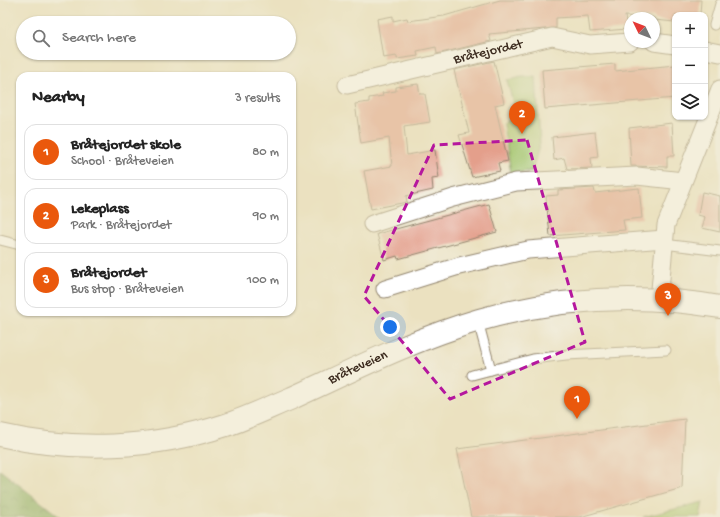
<!DOCTYPE html>
<html lang="en">
<head>
<meta charset="utf-8">
<style>
  :root { --surface:#fff; --page:#f6f6f6; --text:#222; --muted:#767676; --line:#e0e0e0; --accent:#ea580c }
  body { margin:0; font-family:"Gochi Hand",sans-serif; background:var(--page); color:var(--text) }
  .controls { position:absolute; right:12px; top:12px; display:grid; overflow:hidden; border-radius:8px; box-shadow:0 1px 3px #0004 }
  .controls button { width:36px; height:36px; display:grid; place-items:center; padding:0; border:0; border-bottom:1px solid var(--line); background:var(--surface); color:var(--text); font:20px sans-serif }
  .compass { position:absolute; left:624px; top:12px; width:36px; height:36px; border-radius:50%; background:var(--surface); box-shadow:0 1px 3px #0004; rotate:313deg }
  .you { position:absolute; left:390px; top:327px; width:14px; height:14px; margin:-10px; border:3px solid #fff; border-radius:50%; background:#1a73e8; box-shadow:0 0 0 6px #1a73e833 }
  .badge { display:grid; place-items:center; width:26px; height:26px; border-radius:50%; background:var(--accent); color:#fff; font-size:13px; font-weight:700 }
  .pin { position:absolute; translate:-50% -33px; filter:drop-shadow(0 1px 2px #0008) }
  .pin::after { content:''; position:absolute; top:21px; width:14px; height:12px; background:inherit; clip-path:polygon(0 0,100% 0,50% 100%) }
  .list { margin:0; padding:0; list-style:none }
  h2 { display:flex; justify-content:space-between; align-items:center; height:52px; margin:0; padding:0 16px; font-size:17px }
  h2 small { font-size:13px; font-weight:400; color:var(--muted) }
  .list li { display:grid; grid-template-columns:26px 1fr auto; gap:12px; align-items:center; box-sizing:border-box; height:56px; margin:0 8px 8px; padding:0 8px; border:1px solid var(--line); border-radius:12px }
  .list b { display:block; font-size:15px; white-space:nowrap }
  .list p { margin:0; font-size:13px; white-space:nowrap; color:var(--muted) }
  .list em { font-size:13px; font-style:normal; color:var(--muted) }
  .icon { flex:none; width:22px; height:22px; fill:none; stroke:currentColor; stroke-width:2; stroke-linecap:round; stroke-linejoin:round }
  .map { position:relative; flex:none; width:720px; height:517px; overflow:hidden }
  .search { position:absolute; background:var(--surface); box-shadow:0 1px 3px #0004; left:16px; top:16px; width:280px; height:44px; display:flex; align-items:center; gap:10px; box-sizing:border-box; padding:0 14px; border-radius:22px; color:var(--muted); font-size:15px }
  .panel { position:absolute; background:var(--surface); box-shadow:0 1px 3px #0004; left:16px; top:72px; width:280px; height:244px; border-radius:12px }
  .map>svg:first-child { display:block }
  .green { fill:#a5c56d; stroke:#707846 }
  .forest { fill:url(#forest-crowns); stroke:#606a3f }
  .building { fill:#e49f8b }
  .lines { fill:none; stroke-linecap:round; stroke-linejoin:round }
  .lane-casing { stroke:#93866f; stroke-width:11 }
  .street-casing { stroke:#93866f; stroke-width:19 }
  .secondary-casing { stroke:#93866f; stroke-width:24 }
  .lane { stroke:#fff; stroke-width:9 }
  .street { stroke:#fff; stroke-width:17 }
  .secondary { stroke:#fff; stroke-width:22 }
  .marked { fill:none; stroke:#b5179e; stroke-width:3; stroke-dasharray:8 5; stroke-linejoin:round }
  .labels { text-anchor:middle; dominant-baseline:central; stroke-width:3.5; stroke-linejoin:round; paint-order:stroke }
  .street-label { font-size:14px; fill:#3b2a1e; stroke:#f6f6f2 }
</style>
</head>
<body>
<div class="map">
<svg width="720" height="517" viewBox="0 0 720 517">
  <defs>
    <pattern id="forest-crowns" width="20" height="18" patternUnits="userSpaceOnUse"><rect width="20" height="18" fill="#84aa60"/><path d="M2 6a3 3 0 1 1 6 0M12 15a3 3 0 1 1 6 0" fill="none" stroke="#6d8b4f"/></pattern>
  </defs>
  <rect width="100%" height="100%" fill="#f6f6f2"/>
  <filter id="ink" filterUnits="userSpaceOnUse"><feTurbulence type="fractalNoise" baseFrequency=".025" numOctaves="2"/><feDisplacementMap in="SourceGraphic" scale="8" xChannelSelector="R" yChannelSelector="G"/><feConvolveMatrix kernelMatrix="1 2 1 2 8 2 1 2 1" color-interpolation-filters="sRGB"/></filter>
  <filter id="wash" filterUnits="userSpaceOnUse"><feTurbulence type="fractalNoise" baseFrequency=".012" numOctaves="4" result="noise"/><feDisplacementMap in="SourceGraphic" scale="16" xChannelSelector="R" yChannelSelector="G"/><feGaussianBlur stdDeviation="0.9" result="paint"/><feColorMatrix in="noise" values="0 0 0 0 0 0 0 0 0 0 0 0 0 0 0 0 0 1.4 0 .05"/><feComposite in="paint" operator="in"/></filter>
  <g filter="url(#wash)">
    <rect width="100%" height="100%" fill="#ebe1c0"/>
    <g class="green">
      <path d="M 522,77 L 536,77 L 540,143 L 532,171 L 511,173 L 503,124 L 515,111 L 507,80 Z"/>
      <path d="M 703,502 L 700,517 L 643,517 Z"/>
    </g>
    <path class="forest" d="M 0,470 L 60,517 L 0,517 Z"/>
    <g id="blocks">
      <g class="building">
        <path d="M 500,0 L 701,0 L 700,15 L 675,15 L 675,22 L 654,20 L 654,18 L 625,16 L 627,29 L 590,32 L 588,16 L 556,18 L 556,28 L 489,34 L 491,41 L 437,54 L 436,47 L 417,51 L 418,56 L 397,59 L 397,56 L 383,58 L 377,19 L 393,16 L 393,21 L 407,18 L 408,21 L 444,16 Z"/>
        <path d="M 494,61 L 504,103 L 495,105 L 508,161 L 498,163 L 500,171 L 472,177 L 459,135 L 469,133 L 454,70 Z"/>
        <path d="M 615,64 L 615,71 L 675,65 L 675,98 L 545,109 L 542,70 Z"/>
        <path d="M 418,84 L 420,94 L 425,94 L 430,122 L 404,126 L 407,155 L 435,150 L 439,178 L 432,179 L 433,190 L 406,196 L 407,202 L 371,209 L 364,171 L 392,166 L 389,138 L 361,143 L 355,104 L 369,102 L 369,98 L 383,96 L 382,93 L 396,91 L 396,87 Z"/>
        <path d="M 672,123 L 674,156 L 667,156 L 667,167 L 631,166 L 629,128 Z"/>
        <path d="M 595,132 L 598,157 L 591,158 L 592,168 L 567,169 L 564,158 L 554,160 L 552,137 Z"/>
        <path d="M 594,188 L 595,193 L 639,188 L 642,218 L 623,220 L 625,230 L 550,236 L 546,196 L 558,195 L 558,190 Z"/>
        <path d="M 702,192 L 720,196 L 720,232 L 702,228 L 705,217 L 698,215 Z"/>
        <path d="M 489,204 L 497,232 L 398,259 L 397,256 L 384,260 L 377,234 Z"/>
        <path d="M 685,419 L 682,488 L 580,517 L 471,517 L 457,449 Z"/>
      </g>
    </g>
  </g>
  <g filter="url(#ink)">
    <use href="#blocks" fill-opacity="0" stroke="#93866f" stroke-width="1"/>
    <g class="lines">
      <defs>
        <g id="lane">
          <path d="M 714,25 L 720,4"/>
          <path d="M 0,240 L 20,245"/>
          <path d="M 664,244 L 720,251"/>
          <path d="M 478,321 L 491,370"/>
          <path d="M 472,375 L 533,359 L 566,355 L 666,350"/>
        </g>
        <g id="street">
          <path d="M 654,42 L 675,45"/>
          <path d="M 705,50 L 720,53"/>
          <path id="s1" d="M 347,85 L 552,37 L 590,45 L 630,42"/>
          <path d="M 372,224 L 453,198 L 516,182 L 637,176 L 683,181"/>
          <path d="M 385,289 L 459,266 L 528,250 L 664,239"/>
          <path d="M 659,300 L 666,225 L 720,89"/>
        </g>
        <g id="secondary">
          <path id="s2" d="M 0,435 C 74,452 153,449 226,425 C 248,418 270,407 292,398 C 353,370 414,339 479,320 C 557,298 640,293 720,307"/>
        </g>
      </defs>
      <use href="#lane" class="lane-casing"/>
      <use href="#street" class="street-casing"/>
      <use href="#secondary" class="secondary-casing"/>
      <use href="#lane" class="lane"/>
      <use href="#street" class="street"/>
      <use href="#secondary" class="secondary"/>
    </g>
  </g>
  <path d="M0 0H720V517H0ZM 527,140 L 585,342 L 450,399 L 364,296 L 434,145 Z" fill="#ebe1c0" fill-opacity=".55" fill-rule="evenodd"/>
  <path class="marked" d="M 527,140 L 585,342 L 450,399 L 364,296 L 434,145 Z"/>
  <g class="labels">
    <g class="street-label">
      <text stroke="none"><textPath href="#s1" startOffset="145">Bråtejordet</textPath></text>
      <text stroke="none"><textPath href="#s2" startOffset="373">Bråteveien</textPath></text>
    </g>
  </g>
</svg>
<div class="controls">
<button>+</button>
<button>−</button>
<button><svg class="icon" aria-label="layers" viewBox="0 0 24 24"><path d="M12 4l9 5-9 5-9-5zM3 14l9 5 9-5"/></svg></button>
</div>
<svg class="compass" viewBox="-18 -18 36 36"><path d="M0-13l5 13h-10z" fill="#e53935"/><path d="M0 13l5-13h-10z" fill="#767676"/></svg>
<div class="you"></div>
<div class="pin badge" style="left:577px;top:419px">1</div>
<div class="pin badge" style="left:522px;top:134px">2</div>
<div class="pin badge" style="left:668px;top:316px">3</div>
<div class="search"><svg class="icon" aria-label="search" viewBox="0 0 24 24"><circle cx="10" cy="10" r="6"/><path d="M15 15l6 6"/></svg>Search here</div>
<section class="panel">
<h2>Nearby<small>3 results</small></h2>
<ul class="list">
<li><span class="badge">1</span><div><b>Bråtejordet skole</b><p>School · Bråteveien</p></div><em>80 m</em></li>
<li><span class="badge">2</span><div><b>Lekeplass</b><p>Park · Bråtejordet</p></div><em>90 m</em></li>
<li><span class="badge">3</span><div><b>Bråtejordet</b><p>Bus stop · Bråteveien</p></div><em>100 m</em></li>
</ul>
</section>
</div>
</body>
</html>
